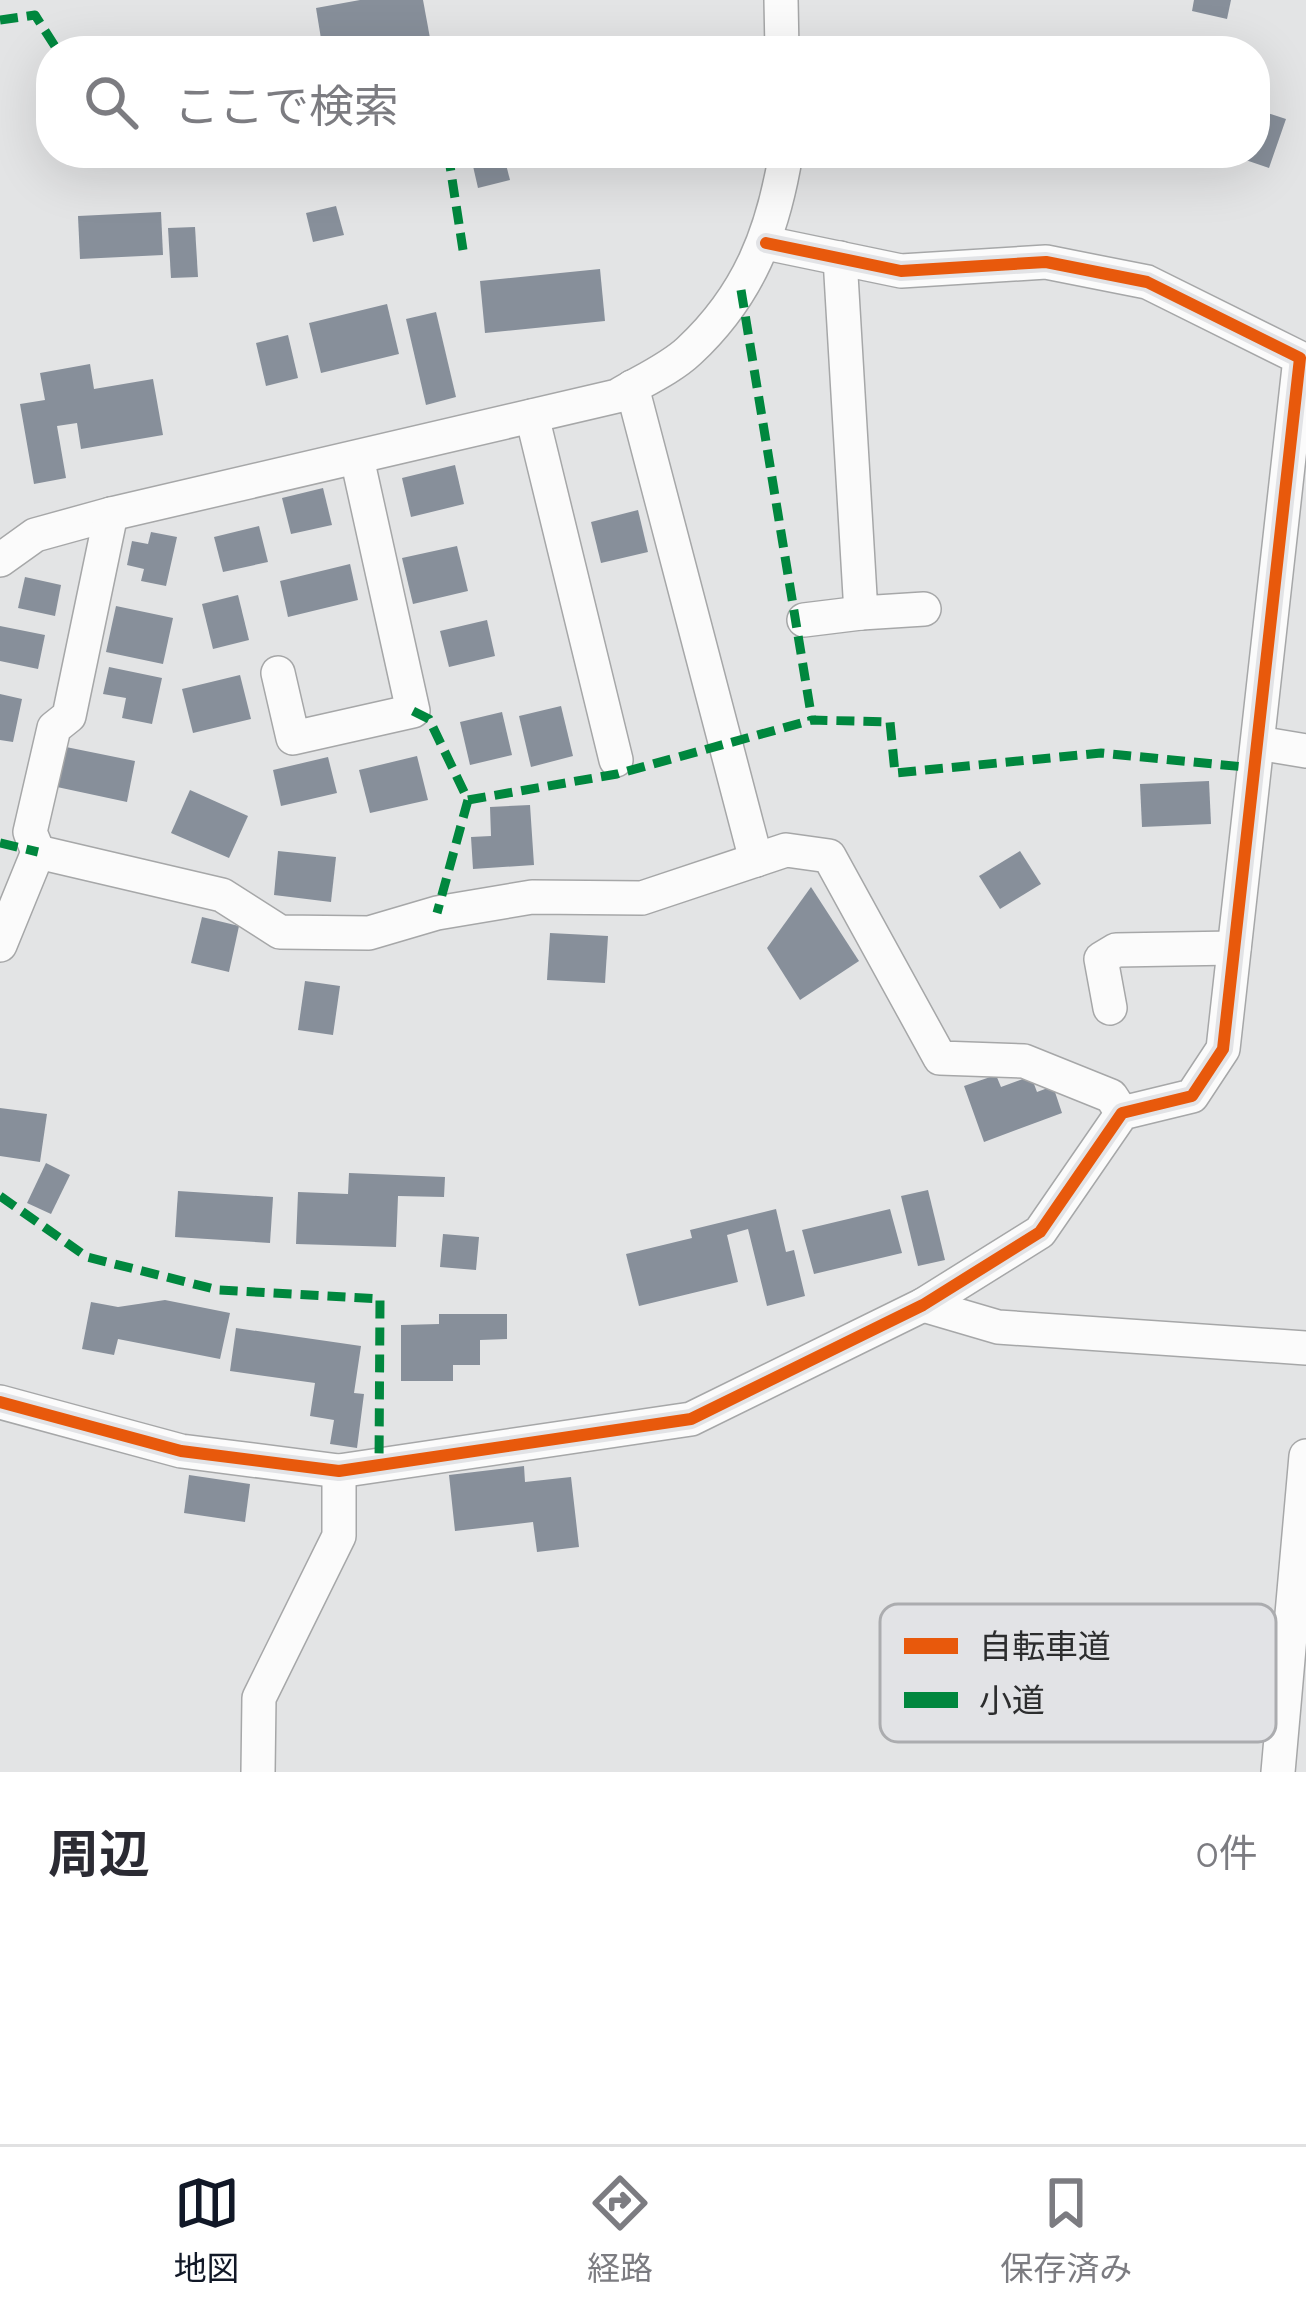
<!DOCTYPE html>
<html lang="ja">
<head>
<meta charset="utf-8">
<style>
  :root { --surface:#fff; --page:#f7f7f7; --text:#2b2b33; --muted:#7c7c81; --line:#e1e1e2; --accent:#111827 }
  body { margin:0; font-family:Raleway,"Noto Sans JP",sans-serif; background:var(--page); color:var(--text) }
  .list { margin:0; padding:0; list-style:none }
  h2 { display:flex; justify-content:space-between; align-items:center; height:156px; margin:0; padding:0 48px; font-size:51px }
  h2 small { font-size:39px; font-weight:400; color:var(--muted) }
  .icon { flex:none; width:66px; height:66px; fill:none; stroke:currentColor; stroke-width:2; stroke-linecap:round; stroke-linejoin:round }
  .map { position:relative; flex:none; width:1306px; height:1772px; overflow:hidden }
  .search { position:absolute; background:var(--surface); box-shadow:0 12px 48px #0002; left:36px; right:36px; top:36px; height:132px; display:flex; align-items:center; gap:30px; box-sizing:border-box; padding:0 42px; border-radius:48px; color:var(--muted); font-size:45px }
  .sheet { height:372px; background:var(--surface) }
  nav { display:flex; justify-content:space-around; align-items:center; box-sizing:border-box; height:168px; border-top:3px solid var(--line); background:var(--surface); font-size:33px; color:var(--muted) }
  nav a { display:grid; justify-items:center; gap:6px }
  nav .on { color:var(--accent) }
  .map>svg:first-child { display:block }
  .building { fill:#878f9a }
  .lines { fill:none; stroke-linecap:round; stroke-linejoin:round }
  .minor-casing { stroke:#a6a7a8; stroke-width:36 }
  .minor { stroke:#fbfbfb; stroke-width:33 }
  .quiet { stroke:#00873e; stroke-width:9; stroke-dasharray:18 9; stroke-linecap:butt }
  .cycleway-casing { stroke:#e2e3e6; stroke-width:20 }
  .cycleway { stroke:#e8590c; stroke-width:12 }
  .key { fill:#e2e3e6; stroke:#abacaf; stroke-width:3 }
  .key-label { font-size:33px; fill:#2c2d2e }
</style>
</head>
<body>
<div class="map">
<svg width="1306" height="1772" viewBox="0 0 1306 1772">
  <rect width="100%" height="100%" fill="#e3e4e5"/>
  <g class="building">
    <path d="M 360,0 L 423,0 L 430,38 L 363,51 L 323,51 L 316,8 Z"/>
    <path d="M 1194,0 L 1231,0 L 1227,19 L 1192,11 Z"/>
    <path d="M 1255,109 L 1286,119 L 1269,168 L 1228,154 L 1255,153 Z"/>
    <path d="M 470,153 L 503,153 L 510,180 L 478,188 Z"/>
    <path d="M 336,206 L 344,235 L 313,242 L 306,213 Z"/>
    <path d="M 161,212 L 163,255 L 80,259 L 78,216 Z"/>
    <path d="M 195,227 L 198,277 L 171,278 L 168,228 Z"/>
    <path d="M 600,269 L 605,321 L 485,333 L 480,281 Z"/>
    <path d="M 387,304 L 399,354 L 321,373 L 309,323 Z"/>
    <path d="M 436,312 L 456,397 L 426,405 L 406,319 Z"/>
    <path d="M 288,335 L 298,378 L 266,386 L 256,343 Z"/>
    <path d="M 90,364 L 94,389 L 153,379 L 163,435 L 81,449 L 77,423 L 57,426 L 66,478 L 34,484 L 20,404 L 45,400 L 40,373 Z"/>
    <path d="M 455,465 L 464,504 L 411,517 L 402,478 Z"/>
    <path d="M 323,488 L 332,525 L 291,534 L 282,498 Z"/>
    <path d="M 638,510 L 648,552 L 601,563 L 591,522 Z"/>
    <path d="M 259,526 L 268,562 L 223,572 L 214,537 Z"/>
    <path d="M 151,532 L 177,537 L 166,586 L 141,581 L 144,569 L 127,565 L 132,541 L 148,544 Z"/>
    <path d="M 457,546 L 468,591 L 413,604 L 402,558 Z"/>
    <path d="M 350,564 L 358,600 L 288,617 L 280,581 Z"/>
    <path d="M 25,577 L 61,585 L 55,616 L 18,608 Z"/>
    <path d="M 238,595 L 249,640 L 213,649 L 202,604 Z"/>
    <path d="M 116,606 L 173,618 L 163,664 L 106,652 Z"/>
    <path d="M 487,620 L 495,656 L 449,667 L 440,631 Z"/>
    <path d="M 0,626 L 45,635 L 38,669 L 0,661 Z"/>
    <path d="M 109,667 L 162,678 L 152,724 L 122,718 L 126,698 L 103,694 Z"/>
    <path d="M 240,675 L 251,719 L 193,733 L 182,689 Z"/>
    <path d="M 0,694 L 22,699 L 13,742 L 0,740 Z"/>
    <path d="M 561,706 L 573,756 L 531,767 L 519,716 Z"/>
    <path d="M 502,712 L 512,755 L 470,765 L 460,722 Z"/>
    <path d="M 66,747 L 135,761 L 127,802 L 57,787 Z"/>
    <path d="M 417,756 L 428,800 L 370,813 L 359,770 Z"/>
    <path d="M 328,757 L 337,793 L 281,806 L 273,770 Z"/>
    <path d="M 1209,781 L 1211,824 L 1142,827 L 1140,784 Z"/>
    <path d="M 190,790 L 248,816 L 229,858 L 171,833 Z"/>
    <path d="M 530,805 L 534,865 L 473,869 L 471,837 L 491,836 L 490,807 Z"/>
    <path d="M 278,851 L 336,857 L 331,902 L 274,895 Z"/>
    <path d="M 1020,851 L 1041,884 L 1000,909 L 979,876 Z"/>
    <path d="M 811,887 L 859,961 L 800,1000 L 767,948 Z"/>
    <path d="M 202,917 L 239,926 L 229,972 L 191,963 Z"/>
    <path d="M 550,933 L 608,936 L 605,983 L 547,980 Z"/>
    <path d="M 305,981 L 340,986 L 333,1035 L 298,1030 Z"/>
    <path d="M 996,1075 L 1001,1087 L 1031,1076 L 1037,1092 L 1053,1086 L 1062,1113 L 984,1142 L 964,1086 Z"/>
    <path d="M 0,1108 L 47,1114 L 40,1162 L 0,1156 Z"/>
    <path d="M 46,1163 L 70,1175 L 51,1214 L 27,1203 Z"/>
    <path d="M 349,1173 L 445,1177 L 444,1197 L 398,1196 L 396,1247 L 296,1244 L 298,1192 L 348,1194 Z"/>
    <path d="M 928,1190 L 945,1260 L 918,1266 L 901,1196 Z"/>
    <path d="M 178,1191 L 273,1197 L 270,1243 L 175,1237 Z"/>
    <path d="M 776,1209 L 786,1252 L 794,1250 L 805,1296 L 767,1306 L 748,1229 L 727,1235 L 738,1282 L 639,1306 L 626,1254 L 692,1238 L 690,1230 Z"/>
    <path d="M 890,1209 L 902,1253 L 814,1274 L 802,1230 Z"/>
    <path d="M 443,1234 L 479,1237 L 476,1270 L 440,1267 Z"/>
    <path d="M 165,1300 L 230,1313 L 220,1359 L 118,1339 L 114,1355 L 82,1349 L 91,1302 L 118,1307 Z"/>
    <path d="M 439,1314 L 507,1314 L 507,1339 L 480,1340 L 480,1365 L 453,1365 L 453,1381 L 401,1381 L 401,1325 L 439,1324 Z"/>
    <path d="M 236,1328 L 361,1346 L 354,1393 L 364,1394 L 357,1448 L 330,1444 L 334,1420 L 310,1416 L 315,1383 L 230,1371 Z"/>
    <path d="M 524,1466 L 525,1482 L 571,1477 L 579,1547 L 537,1552 L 533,1522 L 455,1531 L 449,1475 Z"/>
    <path d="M 189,1475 L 250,1484 L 245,1522 L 184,1513 Z"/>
  </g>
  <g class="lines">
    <defs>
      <g id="minor">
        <path d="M 781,0 L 782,51"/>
        <path d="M 840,258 L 861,613 L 924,609"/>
        <path d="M 632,387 L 756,860"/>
        <path d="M 532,416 L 616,760"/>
        <path d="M 0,560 L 35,535 L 111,514 L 617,396 C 640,382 670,369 689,351 C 749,295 773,232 786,153"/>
        <path d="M 804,620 L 861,613"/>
        <path d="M 278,673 L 293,738 L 413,711 L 357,458"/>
        <path d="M 1258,743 L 1306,751"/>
        <path d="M 38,852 L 222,895 L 280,932 L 369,933 L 437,913 L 532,897 L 642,898 L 786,850 L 829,856 L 940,1058 L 1024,1061 L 1111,1096 L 1122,1113"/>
        <path d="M 0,945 L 38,852 L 30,832 L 54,728 L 69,716 L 111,514"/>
        <path d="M 1110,1008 L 1101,959 L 1116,950 L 1234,948"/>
        <path d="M 923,1305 L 998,1327 L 1306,1348"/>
        <path d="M 0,1402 L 181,1451 L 339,1471 L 691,1419 L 923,1305 L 1040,1232 L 1122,1113 L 1192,1096 L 1223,1049 L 1300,358 L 1147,282 L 1046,262 L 901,271 L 766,243"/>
        <path d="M 258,1772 L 259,1698 L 339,1536 L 339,1471"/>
        <path d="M 1278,1772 L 1306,1456"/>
      </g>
    </defs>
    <use href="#minor" class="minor-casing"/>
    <use href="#minor" class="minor"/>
    <g class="quiet">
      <path d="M 0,20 L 35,15 L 58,51"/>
      <path d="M 448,153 L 463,250"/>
      <path d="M 741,290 L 812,720"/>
      <path d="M 413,711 L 429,719 L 468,800 L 437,913"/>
      <path d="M 468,800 L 617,774 L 812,720 L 890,722 L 895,773 L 1101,753 L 1255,768"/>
      <path d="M 0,843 L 38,852"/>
      <path d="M 0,1196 L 87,1257 L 218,1290 L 380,1299 L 379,1465"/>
    </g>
    <defs>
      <path id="cycleway" d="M 0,1402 L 181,1451 L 339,1471 L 691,1419 L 923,1305 L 1040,1232 L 1122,1113 L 1192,1096 L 1223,1049 L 1300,358 L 1147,282 L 1046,262 L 901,271 L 766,243"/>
    </defs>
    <use href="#cycleway" class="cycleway-casing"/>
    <use href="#cycleway" class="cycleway"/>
  </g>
  <rect x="880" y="1604" width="396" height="138" rx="18" class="key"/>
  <rect x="904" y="1638" width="54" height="16" fill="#e8590c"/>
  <rect x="904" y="1692" width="54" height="16" fill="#00873e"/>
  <g class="key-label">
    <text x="979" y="1658">自転車道</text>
    <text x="979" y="1712">小道</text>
  </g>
</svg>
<div class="search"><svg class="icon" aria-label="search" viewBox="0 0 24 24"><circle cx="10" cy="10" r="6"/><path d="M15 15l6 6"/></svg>ここで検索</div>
</div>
<section class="sheet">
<h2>周辺<small>0件</small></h2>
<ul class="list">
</ul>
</section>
<nav>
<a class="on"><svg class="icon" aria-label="map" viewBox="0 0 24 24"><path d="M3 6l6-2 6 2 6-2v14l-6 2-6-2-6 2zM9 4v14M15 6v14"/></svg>地図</a>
<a><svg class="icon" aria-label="directions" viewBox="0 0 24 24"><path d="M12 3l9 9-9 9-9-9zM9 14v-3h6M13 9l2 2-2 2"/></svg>経路</a>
<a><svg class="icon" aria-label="saved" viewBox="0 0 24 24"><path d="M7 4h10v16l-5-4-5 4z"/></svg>保存済み</a>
</nav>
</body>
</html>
